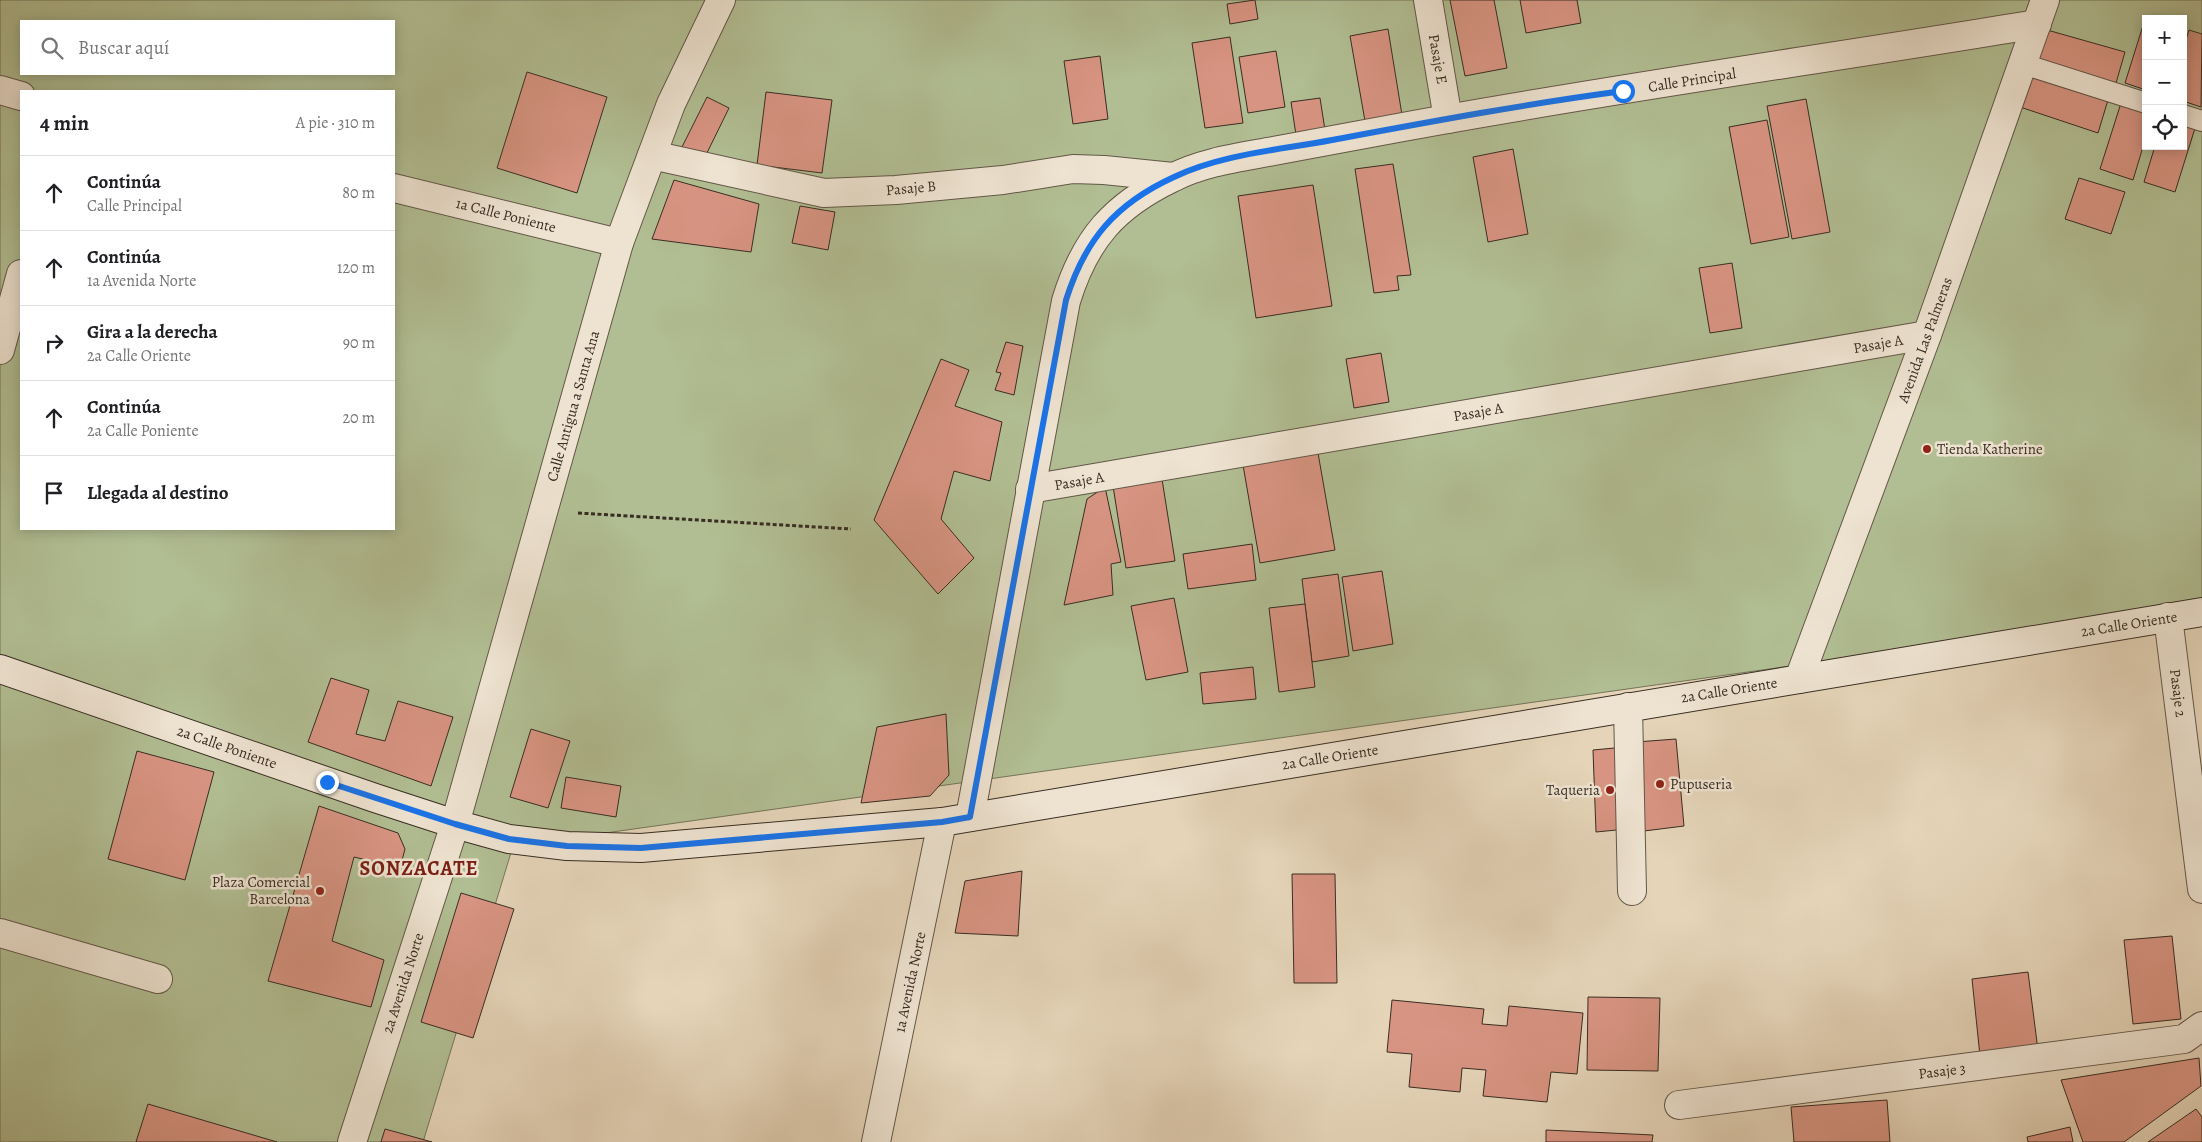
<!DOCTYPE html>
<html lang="es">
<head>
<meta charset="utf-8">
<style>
  :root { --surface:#fff; --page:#f6f6f6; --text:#202124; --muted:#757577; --line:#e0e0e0 }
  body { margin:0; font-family:Alegreya,serif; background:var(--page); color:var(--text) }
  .controls { position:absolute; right:15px; top:15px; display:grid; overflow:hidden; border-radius:0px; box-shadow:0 2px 12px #0003 }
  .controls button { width:45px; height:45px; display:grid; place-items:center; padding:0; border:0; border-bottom:1px solid var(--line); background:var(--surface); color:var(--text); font:25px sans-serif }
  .stop { position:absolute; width:15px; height:15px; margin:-11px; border:4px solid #1a73e8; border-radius:50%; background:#fff }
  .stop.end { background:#1a73e8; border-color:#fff; box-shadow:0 1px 5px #0008 }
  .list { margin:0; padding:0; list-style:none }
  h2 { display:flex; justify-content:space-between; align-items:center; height:65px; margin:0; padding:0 20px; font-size:21px }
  h2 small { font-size:16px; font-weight:400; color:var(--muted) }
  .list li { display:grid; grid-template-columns:32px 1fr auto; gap:15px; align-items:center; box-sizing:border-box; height:75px; padding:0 20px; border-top:1px solid var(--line) }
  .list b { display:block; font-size:19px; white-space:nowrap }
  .list p { margin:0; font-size:16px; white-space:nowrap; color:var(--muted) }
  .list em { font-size:16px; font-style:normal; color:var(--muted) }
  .icon { flex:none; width:28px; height:28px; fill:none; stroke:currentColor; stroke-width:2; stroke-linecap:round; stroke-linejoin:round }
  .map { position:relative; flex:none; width:2202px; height:1142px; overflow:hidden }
  .search { position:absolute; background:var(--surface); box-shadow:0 2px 12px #0003; left:20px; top:20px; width:375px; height:55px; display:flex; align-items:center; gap:12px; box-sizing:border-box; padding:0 18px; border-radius:0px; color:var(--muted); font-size:19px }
  .panel { position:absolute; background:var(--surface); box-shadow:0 2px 12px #0003; left:20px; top:90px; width:375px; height:440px; border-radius:0px }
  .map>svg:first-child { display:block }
  .green { fill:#b1bd92; stroke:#74755a; fill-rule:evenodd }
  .building { fill:#d89482; stroke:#382d22 }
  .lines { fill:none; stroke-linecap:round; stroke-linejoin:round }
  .service-casing { stroke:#635748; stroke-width:22 }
  .minor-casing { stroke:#635748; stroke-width:30 }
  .tertiary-casing { stroke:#635748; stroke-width:30 }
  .secondary-casing { stroke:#382d22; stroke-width:30 }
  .path { stroke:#382d22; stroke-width:3; stroke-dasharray:4 2.5; stroke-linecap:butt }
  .service { stroke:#eee3d1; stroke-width:20 }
  .minor { stroke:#eee3d1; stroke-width:28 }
  .tertiary { stroke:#eee3d1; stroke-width:28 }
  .secondary { stroke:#eee3d1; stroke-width:28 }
  .route { stroke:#1a73e8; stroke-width:6 }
  .poi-dot { fill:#8f2418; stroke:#eee3d1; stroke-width:2 }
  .labels { text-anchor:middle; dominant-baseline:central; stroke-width:5; stroke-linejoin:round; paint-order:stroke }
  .street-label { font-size:15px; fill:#382d22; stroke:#eee3d1 }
  .poi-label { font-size:15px; fill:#382d22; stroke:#eee3d1; text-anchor:start }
  .district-label { font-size:20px; font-weight:bold; letter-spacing:1px; fill:#7a1f14; stroke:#eee3d1 }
</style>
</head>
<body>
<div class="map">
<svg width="2202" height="1142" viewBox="0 0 2202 1142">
  <rect width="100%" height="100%" fill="#e5d4b8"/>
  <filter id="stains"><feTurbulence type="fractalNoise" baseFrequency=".004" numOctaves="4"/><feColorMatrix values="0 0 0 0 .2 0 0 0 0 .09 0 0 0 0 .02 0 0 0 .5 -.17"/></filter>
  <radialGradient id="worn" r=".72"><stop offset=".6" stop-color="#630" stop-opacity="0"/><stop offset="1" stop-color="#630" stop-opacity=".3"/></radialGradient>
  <path class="green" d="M 0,0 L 2202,0 L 2202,608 L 513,846 L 423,1142 L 0,1142 ZM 2146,19 L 2183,19 L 2183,146 L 2146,146 ZM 21,21 L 394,21 L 394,74 L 21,74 ZM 21,91 L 394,91 L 394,529 L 21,529 Z"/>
  <g class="building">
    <path d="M 1255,0 L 1258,19 L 1230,24 L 1227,4 Z"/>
    <path d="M 1450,0 L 1494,0 L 1507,68 L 1465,76 Z"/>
    <path d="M 1520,0 L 1577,0 L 1581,23 L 1526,33 Z"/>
    <path d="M 2146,16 L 2154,19 L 2146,19 L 2146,90 L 2125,83 Z"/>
    <path d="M 2040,28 L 2125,52 L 2116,83 L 2031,60 Z"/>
    <path d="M 1388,29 L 1402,115 L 1365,121 L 1350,36 Z"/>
    <path d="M 2189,30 L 2202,34 L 2201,107 L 2183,101 L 2183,50 Z"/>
    <path d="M 1230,37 L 1243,123 L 1205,128 L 1192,43 Z"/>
    <path d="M 1276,51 L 1285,107 L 1248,113 L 1239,57 Z"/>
    <path d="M 1100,56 L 1108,119 L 1073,124 L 1064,61 Z"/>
    <path d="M 527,72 L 607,97 L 577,193 L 497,168 Z"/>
    <path d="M 2024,73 L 2108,100 L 2098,133 L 2014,105 Z"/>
    <path d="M 766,92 L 832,100 L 822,173 L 757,165 Z"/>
    <path d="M 707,97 L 729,108 L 704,159 L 681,149 Z"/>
    <path d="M 1320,98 L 1325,130 L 1296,135 L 1291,102 Z"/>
    <path d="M 1806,99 L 1830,232 L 1792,239 L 1767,106 Z"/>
    <path d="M 2121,103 L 2146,110 L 2146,137 L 2133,180 L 2100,169 Z"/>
    <path d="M 1767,120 L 1789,237 L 1751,244 L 1729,127 Z"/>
    <path d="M 2183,121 L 2196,125 L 2175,192 L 2144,182 L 2155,146 L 2183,146 Z"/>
    <path d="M 1513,149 L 1528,234 L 1488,242 L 1473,157 Z"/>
    <path d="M 1393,164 L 1411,275 L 1397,276 L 1399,290 L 1374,293 L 1355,169 Z"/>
    <path d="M 2079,178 L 2125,192 L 2111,234 L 2065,219 Z"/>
    <path d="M 674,180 L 759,204 L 751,252 L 652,239 Z"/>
    <path d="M 1313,185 L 1332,306 L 1256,318 L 1238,196 Z"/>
    <path d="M 800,206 L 835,212 L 828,250 L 792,243 Z"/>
    <path d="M 1732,263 L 1742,328 L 1710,333 L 1699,268 Z"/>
    <path d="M 1006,342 L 1023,346 L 1014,395 L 995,390 L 1001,373 L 996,372 Z"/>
    <path d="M 1381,353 L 1389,402 L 1354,408 L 1346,359 Z"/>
    <path d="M 941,359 L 969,370 L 955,406 L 1002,422 L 990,481 L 954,471 L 941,519 L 974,558 L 938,594 L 874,520 Z"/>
    <path d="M 1318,453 L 1335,550 L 1260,563 L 1243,465 Z"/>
    <path d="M 1162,479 L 1175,561 L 1126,568 L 1113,486 Z"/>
    <path d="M 1105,487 L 1121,562 L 1111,564 L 1113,595 L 1064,605 L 1087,499 Z"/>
    <path d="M 1252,544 L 1256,580 L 1188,589 L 1183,554 Z"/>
    <path d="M 1382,571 L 1393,644 L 1353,651 L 1342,577 Z"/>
    <path d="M 1338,574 L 1349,656 L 1312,662 L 1302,579 Z"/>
    <path d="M 1174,598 L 1188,672 L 1146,680 L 1131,606 Z"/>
    <path d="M 1305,604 L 1315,687 L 1279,692 L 1269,608 Z"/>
    <path d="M 1253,667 L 1256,699 L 1203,704 L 1200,673 Z"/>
    <path d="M 331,678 L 369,690 L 356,734 L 385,741 L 398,701 L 453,717 L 431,786 L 308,742 Z"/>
    <path d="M 946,714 L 949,775 L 930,796 L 861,803 L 877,727 Z"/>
    <path d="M 531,729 L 570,741 L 548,808 L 510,797 Z"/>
    <path d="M 1676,739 L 1684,826 L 1644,831 L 1636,742 Z"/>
    <path d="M 1625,747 L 1627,829 L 1596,832 L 1593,750 Z"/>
    <path d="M 137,751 L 214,772 L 185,880 L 108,859 Z"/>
    <path d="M 566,777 L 621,786 L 616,817 L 561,808 Z"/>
    <path d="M 319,806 L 398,833 L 405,849 L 400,868 L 354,857 L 332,941 L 384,960 L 371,1007 L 268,981 Z"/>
    <path d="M 1022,871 L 1018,936 L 955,933 L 965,881 Z"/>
    <path d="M 1292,874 L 1335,874 L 1337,983 L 1294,983 Z"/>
    <path d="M 461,893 L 514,909 L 473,1038 L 421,1022 Z"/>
    <path d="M 2172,936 L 2181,1019 L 2133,1024 L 2124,940 Z"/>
    <path d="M 2028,972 L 2038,1050 L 1980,1056 L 1972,979 Z"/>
    <path d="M 1588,997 L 1660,998 L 1658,1071 L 1587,1070 Z"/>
    <path d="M 1392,1000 L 1484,1009 L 1482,1024 L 1507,1026 L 1509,1006 L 1583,1013 L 1577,1074 L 1551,1072 L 1547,1102 L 1483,1096 L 1486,1070 L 1462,1068 L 1460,1092 L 1409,1087 L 1412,1054 L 1387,1052 Z"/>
    <path d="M 2199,1058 L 2201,1086 L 2124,1142 L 2083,1142 L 2061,1080 Z"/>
    <path d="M 1887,1100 L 1890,1142 L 1794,1142 L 1791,1107 Z"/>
    <path d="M 148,1104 L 277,1142 L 136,1142 Z"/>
    <path d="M 2196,1109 L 2202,1117 L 2202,1142 L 2148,1142 Z"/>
    <path d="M 2070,1127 L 2073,1142 L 2028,1142 L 2027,1137 Z"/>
    <path d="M 385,1129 L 432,1142 L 381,1142 Z"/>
    <path d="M 1546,1130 L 1653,1135 L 1652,1142 L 1546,1142 Z"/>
  </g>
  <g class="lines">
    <defs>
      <g id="service">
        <path d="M 2023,64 L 2146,103"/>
        <path d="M 2183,115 L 2202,121"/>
      </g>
      <g id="minor">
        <path d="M 1428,0 L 1448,119"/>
        <path d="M 0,90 L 21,96"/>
        <path d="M 652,155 L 824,193 L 896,190 L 1003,180 L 1073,169 L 1104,170 L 1173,177"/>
        <path d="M 394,188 L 619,243"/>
        <path d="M 0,350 L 21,274"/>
        <path d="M 1030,489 L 1927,335"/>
        <path d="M 2168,617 L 2202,889"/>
        <path d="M 1799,679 L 1927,335 L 2045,0"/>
        <path d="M 1628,707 L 1632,891"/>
        <path d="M 970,817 L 1066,301 C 1085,239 1114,206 1172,178 C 1205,161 1243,157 1279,150 C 1320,142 1362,135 1403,127 C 1614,88 1826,59 2037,24"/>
        <path d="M 0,933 L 158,979"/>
        <path d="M 1679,1105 L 2184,1039 L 2202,1026"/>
        <path d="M 876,1142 L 942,822"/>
      </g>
      <path id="tertiary" d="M 352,1142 L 455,824 L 619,243 L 671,104 L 721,0"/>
      <path id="secondary" d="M 0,669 L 375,798 L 455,824 L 509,839 L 567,846 L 641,848 L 942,822 L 2202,612"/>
    </defs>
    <use href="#service" class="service-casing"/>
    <use href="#minor" class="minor-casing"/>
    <use href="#tertiary" class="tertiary-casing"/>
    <use href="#secondary" class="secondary-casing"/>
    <path class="path" d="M 578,513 L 851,529"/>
    <use href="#service" class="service"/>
    <use href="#minor" class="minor"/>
    <use href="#tertiary" class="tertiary"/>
    <use href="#secondary" class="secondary"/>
  </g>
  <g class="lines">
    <path class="route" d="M 327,782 L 455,824 L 509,839 L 567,846 L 641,848 L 942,822 L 970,817 L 1066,300 C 1085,240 1115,204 1174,177 C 1222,154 1280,150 1332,140 C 1429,122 1525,104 1623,91"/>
  </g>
  <g class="poi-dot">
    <circle cx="1927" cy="449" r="5"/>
    <circle cx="1660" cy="784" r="5"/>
    <circle cx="1610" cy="790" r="5"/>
    <circle cx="320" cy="891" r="5"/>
  </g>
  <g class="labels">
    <g class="street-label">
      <text transform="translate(1438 59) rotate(80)">Pasaje E</text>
      <text transform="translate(1692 80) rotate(-9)">Calle Principal</text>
      <text transform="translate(911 188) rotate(-5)">Pasaje B</text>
      <text transform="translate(506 215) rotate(14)">1a Calle Poniente</text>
      <text transform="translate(1925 340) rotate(-70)">Avenida Las Palmeras</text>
      <text transform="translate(1878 344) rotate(-10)">Pasaje A</text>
      <text transform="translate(573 406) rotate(-74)">Calle Antigua a Santa Ana</text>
      <text transform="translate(1478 412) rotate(-10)">Pasaje A</text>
      <text transform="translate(1079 481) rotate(-10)">Pasaje A</text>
      <text transform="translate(2129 624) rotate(-9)">2a Calle Oriente</text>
      <text transform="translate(1729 690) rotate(-9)">2a Calle Oriente</text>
      <text transform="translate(2178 693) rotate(83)">Pasaje 2</text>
      <text transform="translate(227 747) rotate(19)">2a Calle Poniente</text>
      <text transform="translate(1330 757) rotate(-9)">2a Calle Oriente</text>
      <text transform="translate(910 982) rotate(-78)">1a Avenida Norte</text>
      <text transform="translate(403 983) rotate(-72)">2a Avenida Norte</text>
      <text transform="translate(1942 1071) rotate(-7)">Pasaje 3</text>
    </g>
    <g class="poi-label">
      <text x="1937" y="449">Tienda Katherine</text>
      <text x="1670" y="784">Pupuseria</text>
      <text x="1600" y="790" text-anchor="end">Taqueria</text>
      <text x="310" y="882" text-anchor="end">Plaza Comercial<tspan x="310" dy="17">Barcelona</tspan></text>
    </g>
    <g class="district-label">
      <text x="419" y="868">SONZACATE</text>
    </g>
  </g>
  <rect width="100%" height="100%" filter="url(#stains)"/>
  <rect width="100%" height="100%" fill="url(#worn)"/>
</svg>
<div class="controls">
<button>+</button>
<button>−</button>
<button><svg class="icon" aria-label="locate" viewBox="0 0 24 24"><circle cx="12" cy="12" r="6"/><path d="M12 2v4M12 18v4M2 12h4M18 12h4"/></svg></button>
</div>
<div class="stop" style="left:1623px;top:91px"></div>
<div class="stop end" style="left:327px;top:782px"></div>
<div class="search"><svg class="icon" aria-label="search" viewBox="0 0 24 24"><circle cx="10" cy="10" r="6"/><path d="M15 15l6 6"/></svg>Buscar aquí</div>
<section class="panel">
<h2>4 min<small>A pie · 310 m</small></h2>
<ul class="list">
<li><svg class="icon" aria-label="ahead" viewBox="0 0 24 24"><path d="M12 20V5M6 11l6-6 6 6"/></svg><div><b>Continúa</b><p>Calle Principal</p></div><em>80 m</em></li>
<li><svg class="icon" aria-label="ahead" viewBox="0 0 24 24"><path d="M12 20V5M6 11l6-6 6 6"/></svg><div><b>Continúa</b><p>1a Avenida Norte</p></div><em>120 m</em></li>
<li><svg class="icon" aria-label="right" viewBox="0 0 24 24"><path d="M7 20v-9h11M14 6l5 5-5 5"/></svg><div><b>Gira a la derecha</b><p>2a Calle Oriente</p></div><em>90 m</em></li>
<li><svg class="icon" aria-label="ahead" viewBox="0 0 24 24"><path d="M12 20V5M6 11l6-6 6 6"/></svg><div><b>Continúa</b><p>2a Calle Poniente</p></div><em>20 m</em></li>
<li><svg class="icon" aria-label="arrive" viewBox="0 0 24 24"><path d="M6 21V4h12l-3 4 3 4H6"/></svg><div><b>Llegada al destino</b></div></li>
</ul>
</section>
</div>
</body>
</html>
